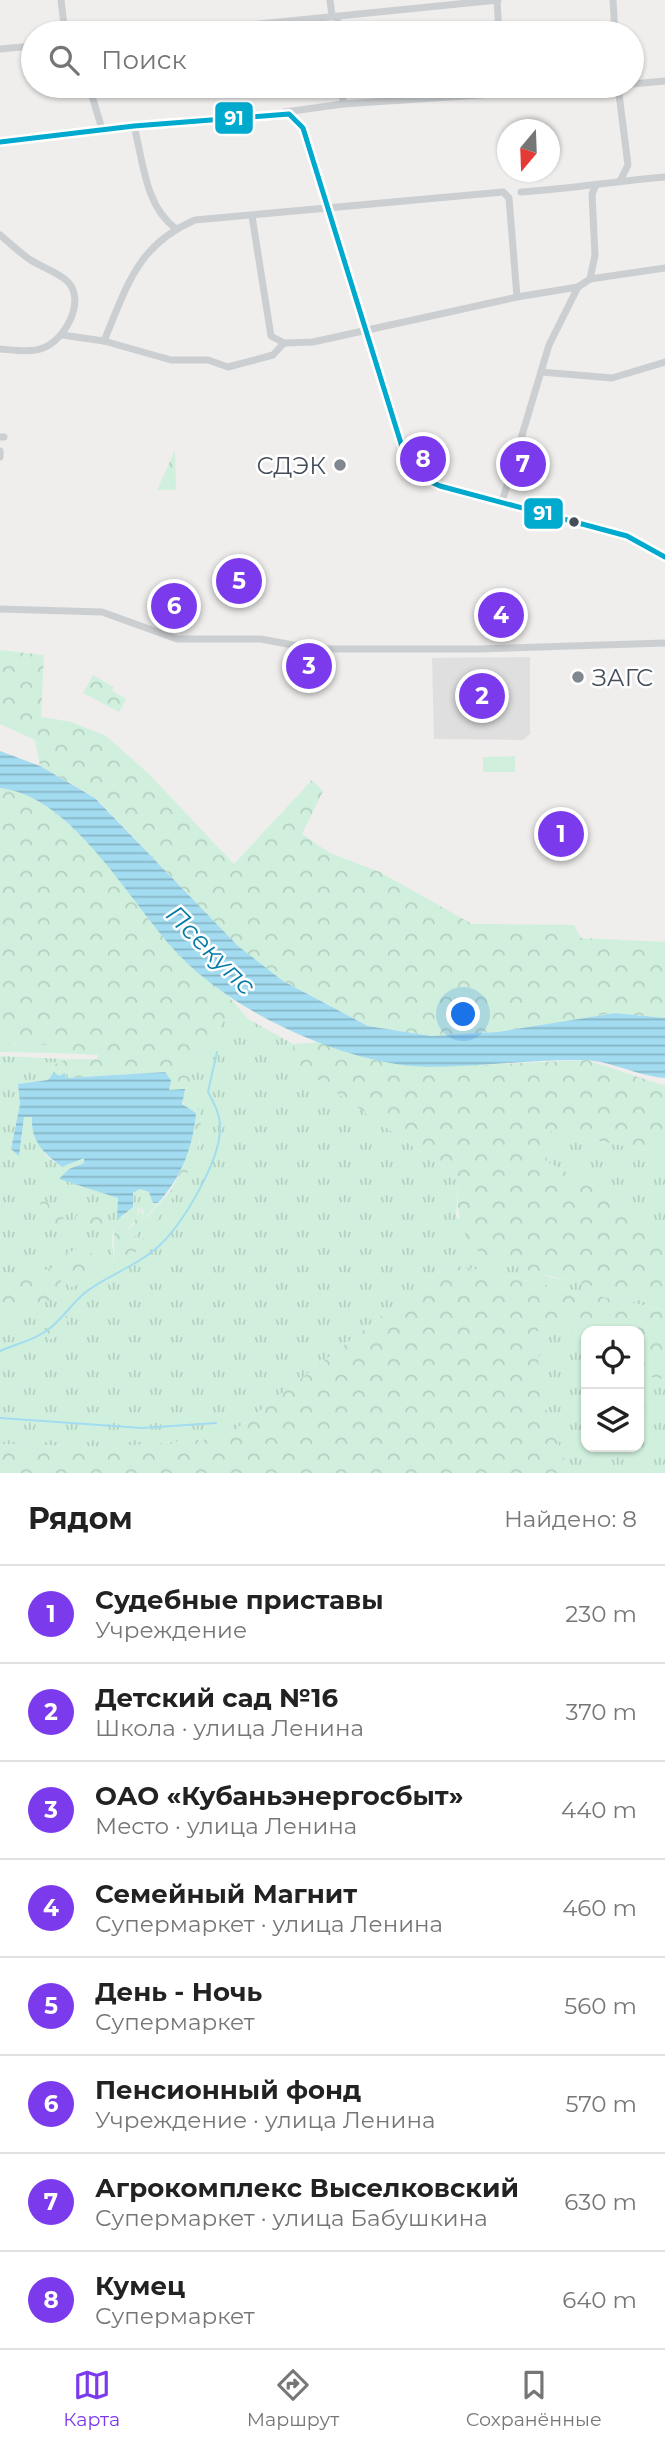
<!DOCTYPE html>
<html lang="ru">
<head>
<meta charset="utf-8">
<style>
  :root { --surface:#fff; --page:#f2f2f2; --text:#222; --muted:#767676; --line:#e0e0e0; --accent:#7c3aed }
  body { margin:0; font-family:Montserrat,sans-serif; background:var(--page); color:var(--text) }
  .controls { position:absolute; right:21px; bottom:21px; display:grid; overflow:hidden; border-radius:14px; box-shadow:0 2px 5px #0004 }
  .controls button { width:63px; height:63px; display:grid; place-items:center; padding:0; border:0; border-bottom:2px solid var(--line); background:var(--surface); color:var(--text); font:35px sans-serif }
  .compass { position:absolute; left:497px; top:119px; width:63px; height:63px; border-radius:50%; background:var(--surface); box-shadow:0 2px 5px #0004; rotate:199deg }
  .you { position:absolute; left:464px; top:1015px; width:24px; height:24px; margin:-18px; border:5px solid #fff; border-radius:50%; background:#1a73e8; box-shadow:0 0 0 10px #1a73e833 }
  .badge { display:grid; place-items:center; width:46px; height:46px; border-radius:50%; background:var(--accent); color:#fff; font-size:23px; font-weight:700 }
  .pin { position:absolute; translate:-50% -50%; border:4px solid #fff; box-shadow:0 2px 7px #0006 }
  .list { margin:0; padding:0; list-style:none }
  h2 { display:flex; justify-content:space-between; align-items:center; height:91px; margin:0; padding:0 28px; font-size:30px }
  h2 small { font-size:23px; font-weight:400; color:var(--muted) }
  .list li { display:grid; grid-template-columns:46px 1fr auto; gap:21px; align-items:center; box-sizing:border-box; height:98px; padding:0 28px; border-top:2px solid var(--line) }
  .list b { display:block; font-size:26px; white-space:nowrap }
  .list p { margin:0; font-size:23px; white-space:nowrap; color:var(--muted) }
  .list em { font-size:23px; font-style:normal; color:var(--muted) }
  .icon { flex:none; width:38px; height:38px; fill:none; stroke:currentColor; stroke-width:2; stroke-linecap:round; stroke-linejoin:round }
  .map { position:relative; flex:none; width:665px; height:1473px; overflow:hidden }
  .search { position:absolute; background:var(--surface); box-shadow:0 2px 5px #0004; left:21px; right:21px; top:21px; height:77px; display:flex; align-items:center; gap:18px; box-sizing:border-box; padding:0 24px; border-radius:38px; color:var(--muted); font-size:26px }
  .sheet { height:875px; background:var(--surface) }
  nav { display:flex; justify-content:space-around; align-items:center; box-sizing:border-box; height:98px; border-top:2px solid var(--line); background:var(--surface); font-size:19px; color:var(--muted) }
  nav a { display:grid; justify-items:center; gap:4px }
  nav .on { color:var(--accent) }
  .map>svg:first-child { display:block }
  .education { fill:#e0dfdf }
  .grass { fill:url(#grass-tufts) }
  .forest { fill:url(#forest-crowns) }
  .pitch { fill:#d0f0dd }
  .water { fill:url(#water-rules) }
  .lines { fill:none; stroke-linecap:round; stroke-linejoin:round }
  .stream { stroke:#a3dcf0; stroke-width:2 }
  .minor { stroke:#cccfd1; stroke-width:7 }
  .bus-1-casing { stroke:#fff; stroke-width:10 }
  .bus-1 { stroke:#00a9ce; stroke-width:5 }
  .poi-dot { fill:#80878e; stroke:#fff; stroke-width:2.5 }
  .bus-dot { fill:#444f5b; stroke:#fff; stroke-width:2.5 }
  .labels { text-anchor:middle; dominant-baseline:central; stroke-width:5; stroke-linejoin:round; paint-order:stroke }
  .poi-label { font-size:24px; fill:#444f5b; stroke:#fff; text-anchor:end }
  .water-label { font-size:26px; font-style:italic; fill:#057ca6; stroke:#fff }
  .line-badge { stroke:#fff; stroke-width:2.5 }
  .badge-label { font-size:19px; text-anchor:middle; font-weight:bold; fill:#fff }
</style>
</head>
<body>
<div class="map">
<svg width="665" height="1473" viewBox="0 0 665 1473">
  <defs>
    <pattern id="grass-tufts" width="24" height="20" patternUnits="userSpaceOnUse" patternTransform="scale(1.75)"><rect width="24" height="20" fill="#d0f0dd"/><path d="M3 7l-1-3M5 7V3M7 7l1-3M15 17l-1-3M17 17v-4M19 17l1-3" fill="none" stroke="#b4d0c0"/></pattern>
    <pattern id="forest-crowns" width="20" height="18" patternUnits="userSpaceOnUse" patternTransform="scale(1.75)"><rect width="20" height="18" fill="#d0f0dd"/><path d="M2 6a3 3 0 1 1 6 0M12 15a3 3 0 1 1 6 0" fill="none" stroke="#b4d0c0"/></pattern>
    <pattern id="water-rules" width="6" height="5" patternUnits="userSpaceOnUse" patternTransform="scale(1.75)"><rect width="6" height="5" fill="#a3dcf0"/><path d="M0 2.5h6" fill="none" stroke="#86b5c5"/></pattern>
  </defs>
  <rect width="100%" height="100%" fill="#efeeed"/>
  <path class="education" d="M 530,657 L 530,734 L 523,740 L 434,739 L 432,658 Z"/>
  <g class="grass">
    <path d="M 248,1019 L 293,1044 L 293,1062 L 458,1178 L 456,1217 L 548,1277 L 605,1286 L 665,1301 L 665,1310 L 448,1264 L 225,1438 L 108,1447 L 0,1444 L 0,1056 L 67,1059 L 50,1067 L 68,1068 L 68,1078 L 51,1075 L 48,1080 L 18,1084 L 20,1104 L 11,1149 L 24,1116 L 33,1117 L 46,1156 L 62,1167 L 84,1157 L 85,1163 L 69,1169 L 60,1179 L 119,1198 L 121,1218 L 133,1207 L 133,1193 L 140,1189 L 150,1192 L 153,1203 L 158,1203 L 145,1218 L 142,1207 L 138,1209 L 137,1219 L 126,1230 L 114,1226 L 112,1240 L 114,1264 L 144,1238 L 131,1240 L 140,1224 L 158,1218 L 179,1188 L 200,1142 L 180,1073 L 184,1060 L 209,1047 L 224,1020 Z"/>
    <path d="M 0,1044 L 51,1045 L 56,1053 L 0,1052 Z"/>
    <path d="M 545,1130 L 665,1154 L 665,1234 L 600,1189 L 547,1162 Z"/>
    <path d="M 554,1318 L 586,1337 L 586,1447 L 639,1447 L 639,1370 L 651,1377 L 665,1379 L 665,1473 L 569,1473 L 539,1389 L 538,1323 Z"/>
  </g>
  <g class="forest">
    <path d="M 175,450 L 176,490 L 157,490 Z"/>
    <path d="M 0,650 L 44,655 L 41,717 L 72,722 L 106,736 L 148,773 L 234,864 L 312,780 L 323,791 L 302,834 L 330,853 L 380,872 L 472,924 L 574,925 L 581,938 L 665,942 L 665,1018 L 616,1013 L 497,1032 L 431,1036 L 369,1026 L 283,981 L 238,946 L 96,798 L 40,766 L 35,740 L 0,724 Z"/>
    <path d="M 93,675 L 114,687 L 112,691 L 126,699 L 119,712 L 83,693 Z"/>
    <path d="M 0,788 C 73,795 134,907 181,957 C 194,969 210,979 223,991 C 232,999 240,1010 248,1019 L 224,1020 L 209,1047 L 184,1060 L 187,1069 L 181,1073 L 191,1078 L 193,1089 L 188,1098 L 195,1100 C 216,1145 175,1194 151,1228 L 140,1224 L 139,1232 L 132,1240 L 146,1238 C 137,1250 130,1264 114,1265 L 114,1226 L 126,1230 L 133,1225 L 142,1205 L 141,1212 L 146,1218 L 172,1189 L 183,1165 L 186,1107 L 181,1099 L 169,1090 L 165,1072 L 68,1078 L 68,1069 L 49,1067 L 67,1059 L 97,1059 L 98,1055 L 56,1053 L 51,1045 L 0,1044 Z"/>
    <path d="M 323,1042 L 375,1060 L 480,1065 L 587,1060 L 665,1086 L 665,1154 L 545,1130 L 547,1162 L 600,1189 L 665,1234 L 665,1301 C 631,1293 492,1269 475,1248 C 456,1226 457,1205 458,1178 L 293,1062 L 293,1044 Z"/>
    <path d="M 41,1201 L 48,1202 L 51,1212 L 64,1206 L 68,1213 L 55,1228 L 43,1231 L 38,1216 Z"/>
    <path d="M 94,1209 L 103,1213 L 103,1225 L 75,1223 L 76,1216 Z"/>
    <path d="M 84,1247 L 94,1256 L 100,1272 L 94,1280 L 71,1287 L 64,1273 L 61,1281 L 63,1294 L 28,1310 L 0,1317 L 0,1282 L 52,1268 L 64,1254 Z"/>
    <path d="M 448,1264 L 665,1310 L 665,1379 L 651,1377 L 639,1370 L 639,1331 L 586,1331 L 586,1337 L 554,1318 L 538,1323 L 539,1389 L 569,1473 L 0,1473 L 0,1444 L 108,1447 L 225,1438 Z"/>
    <path d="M 68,1315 C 68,1329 61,1334 49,1340 L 42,1330 Z"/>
  </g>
  <path class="pitch" d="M 515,756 L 515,772 L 483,772 L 483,757 Z"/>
  <g class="water">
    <path d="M 0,751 L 40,766 L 95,798 L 238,946 L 283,981 L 368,1026 L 431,1036 L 497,1032 L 616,1013 L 665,1018 L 665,1078 C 637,1076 609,1060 583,1060 C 531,1059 481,1067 429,1067 C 379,1066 323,1047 277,1024 C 244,1008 208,984 182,958 C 133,909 75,796 0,788 Z"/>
    <path d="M 54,1072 L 59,1076 L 65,1073 L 66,1078 L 165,1072 L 171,1080 L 169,1090 L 185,1089 L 182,1104 L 196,1113 C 193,1147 181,1178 158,1203 L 153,1203 L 149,1192 L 140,1189 L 133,1193 L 133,1207 L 117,1220 L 118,1198 L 59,1179 L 69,1169 L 84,1163 L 84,1158 L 62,1167 C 43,1152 31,1142 32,1117 L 24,1117 L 19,1156 L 11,1149 L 20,1104 L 18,1084 L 48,1080 Z"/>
  </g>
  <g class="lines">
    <g class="stream">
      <path d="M 0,1351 C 15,1344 36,1340 49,1329 C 63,1318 73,1302 87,1291 C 110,1274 139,1265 160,1245 C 183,1223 221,1160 220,1127 C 220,1114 214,1103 208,1092 L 217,1052"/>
      <path d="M 0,1418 L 142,1428 L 216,1423"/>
    </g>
    <g class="minor">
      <path d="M 61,0 L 65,33"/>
      <path d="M 330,0 L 332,16"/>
      <path d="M 497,0 L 499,33"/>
      <path d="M 613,0 L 615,33"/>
      <path d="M 337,17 L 338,33"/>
      <path d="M 168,33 L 498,0"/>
      <path d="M 0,49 L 33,46"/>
      <path d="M 632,84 L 665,81"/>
      <path d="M 89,86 L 102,129"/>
      <path d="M 342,86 L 343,104"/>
      <path d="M 618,86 L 628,165 L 620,181"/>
      <path d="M 285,112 L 343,104 L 618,86"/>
      <path d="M 134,126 C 143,160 145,206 175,228"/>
      <path d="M 0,142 L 134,126 L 289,114 L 303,128 L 408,466 L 418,476 L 440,486 L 627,536 L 665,557"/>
      <path d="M 521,192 C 570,189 617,181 665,177"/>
      <path d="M 252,216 L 271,336 L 284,343"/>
      <path d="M 0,235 C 10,243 19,252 29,259 C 41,267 57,272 67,281 C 87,300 65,340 43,348 C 31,353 13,350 0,349"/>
      <path d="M 590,279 L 595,255 L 592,194 L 595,187"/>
      <path d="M 62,335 L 104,341 L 171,360 L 208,360 L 228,367 L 273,355 L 284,343 L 313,342 L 517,297 L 578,287 L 590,279 L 665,268"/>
      <path d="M 104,341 C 127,286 137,245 195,220 L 503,192 L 509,198 L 517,297"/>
      <path d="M 541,372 L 612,378 L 665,362"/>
      <path d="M 0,437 L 4,437"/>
      <path d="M 0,457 L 0,451"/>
      <path d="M 502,502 L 549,345 L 578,287"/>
      <path d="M 0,609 L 102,612 L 177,639 L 261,639 L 314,649 L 478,649 L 665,643"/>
    </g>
    <defs>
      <path id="bus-1" d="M 0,142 L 134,126 L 289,114 L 303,128 L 408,466 L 418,476 L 440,486 L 627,536 L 665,557"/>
    </defs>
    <use href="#bus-1" class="bus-1-casing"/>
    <use href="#bus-1" class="bus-1"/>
  </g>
  <g class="poi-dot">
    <circle cx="340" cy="465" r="7"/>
    <circle cx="578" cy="677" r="7"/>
  </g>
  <circle class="bus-dot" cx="574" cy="522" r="6"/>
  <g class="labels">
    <g class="poi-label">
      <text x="326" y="465">СДЭК</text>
      <text x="592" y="677" text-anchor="start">ЗАГС</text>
    </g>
    <g class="water-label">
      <text transform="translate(211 950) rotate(45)">Псекупс</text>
    </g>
  </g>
  <g class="line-badge">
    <rect x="214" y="101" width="40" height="34" rx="7" fill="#00a9ce"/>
    <rect x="523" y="497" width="41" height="33" rx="7" fill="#00a9ce"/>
  </g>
  <g class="badge-label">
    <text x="234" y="125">91</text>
    <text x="543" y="520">91</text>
  </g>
</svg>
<div class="controls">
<button><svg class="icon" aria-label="locate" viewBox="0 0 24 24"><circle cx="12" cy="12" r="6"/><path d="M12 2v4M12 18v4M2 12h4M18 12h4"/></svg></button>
<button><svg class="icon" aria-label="layers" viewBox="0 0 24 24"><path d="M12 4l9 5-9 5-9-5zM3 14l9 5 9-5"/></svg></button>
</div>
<svg class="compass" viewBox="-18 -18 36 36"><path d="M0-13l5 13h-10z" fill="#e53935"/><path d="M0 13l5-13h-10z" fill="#767676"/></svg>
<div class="you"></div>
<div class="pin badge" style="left:561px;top:834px">1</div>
<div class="pin badge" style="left:482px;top:696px">2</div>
<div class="pin badge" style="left:309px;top:666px">3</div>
<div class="pin badge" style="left:501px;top:615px">4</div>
<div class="pin badge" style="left:239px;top:581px">5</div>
<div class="pin badge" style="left:174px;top:606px">6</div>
<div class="pin badge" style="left:523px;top:464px">7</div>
<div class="pin badge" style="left:423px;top:459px">8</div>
<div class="search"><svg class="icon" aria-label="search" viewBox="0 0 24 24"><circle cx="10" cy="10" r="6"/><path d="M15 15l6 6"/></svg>Поиск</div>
</div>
<section class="sheet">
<h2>Рядом<small>Найдено: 8</small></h2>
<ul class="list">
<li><span class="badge">1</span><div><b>Судебные приставы</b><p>Учреждение</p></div><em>230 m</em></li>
<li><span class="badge">2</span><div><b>Детский сад №16</b><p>Школа · улица Ленина</p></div><em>370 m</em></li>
<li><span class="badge">3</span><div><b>ОАО «Кубаньэнергосбыт»</b><p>Место · улица Ленина</p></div><em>440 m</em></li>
<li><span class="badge">4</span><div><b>Семейный Магнит</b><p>Супермаркет · улица Ленина</p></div><em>460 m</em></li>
<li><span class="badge">5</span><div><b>День - Ночь</b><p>Супермаркет</p></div><em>560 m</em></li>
<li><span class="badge">6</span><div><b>Пенсионный фонд</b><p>Учреждение · улица Ленина</p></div><em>570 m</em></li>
<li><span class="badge">7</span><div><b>Агрокомплекс Выселковский</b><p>Супермаркет · улица Бабушкина</p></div><em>630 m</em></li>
<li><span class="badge">8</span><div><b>Кумец</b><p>Супермаркет</p></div><em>640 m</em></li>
</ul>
</section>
<nav>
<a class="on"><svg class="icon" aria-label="map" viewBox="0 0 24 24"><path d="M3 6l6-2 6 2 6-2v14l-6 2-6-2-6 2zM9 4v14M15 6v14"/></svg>Карта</a>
<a><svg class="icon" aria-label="directions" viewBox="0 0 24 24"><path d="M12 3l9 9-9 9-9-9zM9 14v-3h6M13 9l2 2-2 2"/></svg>Маршрут</a>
<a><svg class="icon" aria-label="saved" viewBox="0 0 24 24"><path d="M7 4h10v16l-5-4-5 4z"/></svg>Сохранённые</a>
</nav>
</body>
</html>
